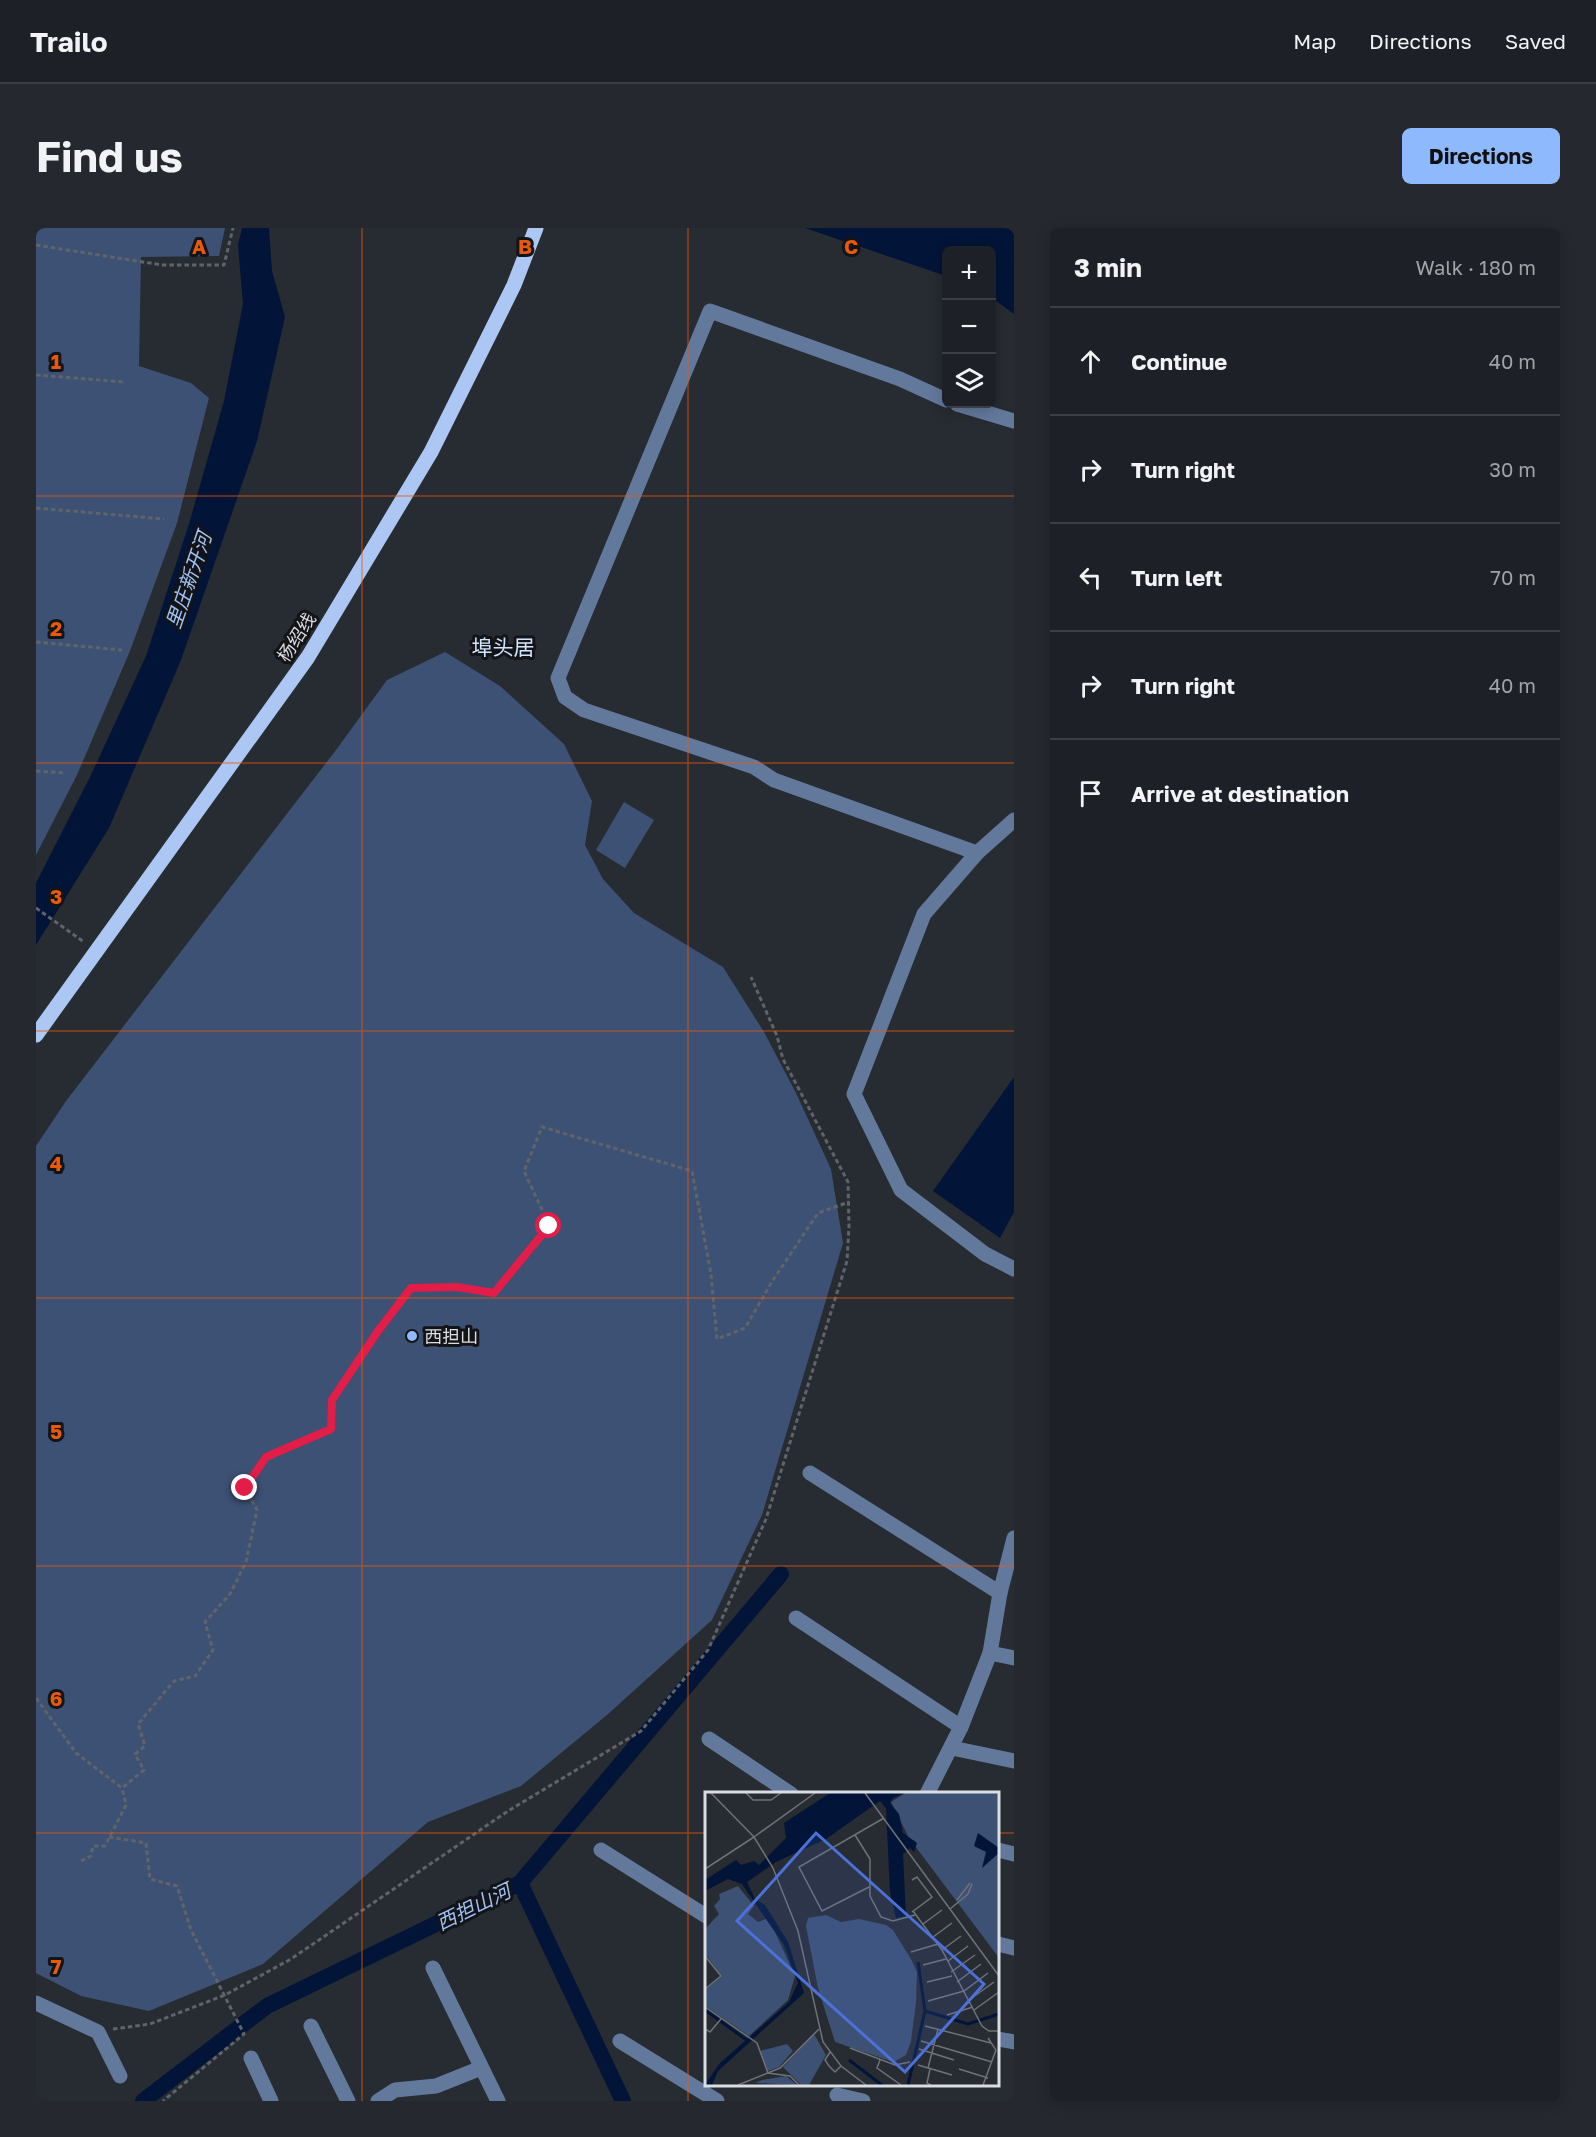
<!DOCTYPE html>
<html lang="en">
<head>
<meta charset="utf-8">
<style>
  :root { --surface:#1d2026; --page:#25282e; --text:#f1f3f6; --muted:#a0a3a7; --line:#3b3e43; --accent:#8eb9fc }
  body { margin:0; font-family:"Golos Text","Noto Sans SC",sans-serif; background:var(--page); color:var(--text) }
  .controls { position:absolute; right:18px; top:18px; display:grid; overflow:hidden; border-radius:9px; box-shadow:0 3px 15px #0003 }
  .controls button { width:54px; height:54px; display:grid; place-items:center; padding:0; border:0; border-bottom:2px solid var(--line); background:var(--surface); color:var(--text); font:30px sans-serif }
  .stop { position:absolute; width:18px; height:18px; margin:-14px; border:4px solid #e11d48; border-radius:50%; background:#fff }
  .stop.end { background:#e11d48; border-color:#fff; box-shadow:0 2px 6px #0008 }
  .list { margin:0; padding:0; list-style:none }
  h2 { display:flex; justify-content:space-between; align-items:center; height:78px; margin:0; padding:0 24px; font-size:26px }
  h2 small { font-size:20px; font-weight:400; color:var(--muted) }
  .list li { display:grid; grid-template-columns:39px 1fr auto; gap:18px; align-items:center; box-sizing:border-box; height:108px; padding:0 24px; border-top:2px solid var(--line) }
  .list b { display:block; font-size:22px; white-space:nowrap }
  .list em { font-size:20px; font-style:normal; color:var(--muted) }
  .icon { flex:none; width:33px; height:33px; fill:none; stroke:currentColor; stroke-width:2; stroke-linecap:round; stroke-linejoin:round }
  .map { position:relative; flex:none; width:978px; height:1873px; overflow:hidden; border-radius:9px }
  header { display:flex; align-items:center; gap:36px; box-sizing:border-box; height:84px; padding:0 30px; background:var(--surface); border-bottom:2px solid var(--line) }
  header strong { font-size:28px }
  nav { display:flex; gap:33px; margin-inline-start:auto; font-size:21px }
  .intro { display:flex; align-items:center; justify-content:space-between; box-sizing:border-box; height:144px; padding:0 36px }
  h1 { margin:0; font-size:42px }
  .button { padding:15px 27px; border-radius:9px; background:var(--accent); color:#111; font-size:21px; font-weight:700 }
  main { display:flex; gap:36px; padding:0 36px }
  aside { flex:1; background:var(--surface); border-radius:9px; box-shadow:0 3px 15px #0003 }
  .map>svg:first-child { display:block }
  .green { fill:#3c5173 }
  .water { fill:#021538 }
  .lines { fill:none; stroke-linecap:round; stroke-linejoin:round }
  .canal { stroke:#021538; stroke-width:16 }
  .path { stroke:#60646a; stroke-width:3; stroke-dasharray:4.5 3; stroke-linecap:butt }
  .minor { stroke:#63799c; stroke-width:15 }
  .major { stroke:#acc7f3; stroke-width:15 }
  .route { stroke:#e11d48; stroke-width:8 }
  .grid { fill:none; stroke:#e8590c; stroke-width:1.5; stroke-opacity:0.55 }
  .poi-dot { fill:#8eb9fc; stroke:#121417; stroke-width:2 }
  .labels { text-anchor:middle; dominant-baseline:central; stroke-width:6; stroke-linejoin:round; paint-order:stroke }
  .street-label { font-size:18px; fill:#dadde1; stroke:#121417 }
  .poi-label { font-size:18px; fill:#dadde1; stroke:#121417; text-anchor:start }
  .water-label { font-size:20px; font-style:italic; fill:#a1c2f7; stroke:#121417 }
  .quarter-label { font-size:21px; fill:#d3e4fe; stroke:#121417 }
  .inset-river { fill:none; stroke:#021538; stroke-width:3 }
  .inset-road { fill:none; stroke:#6f7278; stroke-width:1.5 }
  .view { fill:#4c72da; fill-opacity:0.15; stroke:#4c72da; stroke-width:3 }
  .inset-edge { fill:none; stroke:#dadde1; stroke-width:3 }
  .grid-label { font-size:20px; text-anchor:middle; font-weight:bold; fill:#e8590c; stroke:#121417; stroke-width:6; stroke-linejoin:round; paint-order:stroke }
</style>
</head>
<body>
<header>
<strong>Trailo</strong>
<nav><a>Map</a><a>Directions</a><a>Saved</a></nav>
</header>
<div class="intro"><h1>Find us</h1><a class="button">Directions</a></div>
<main>
<div class="map">
<svg width="978" height="1873" viewBox="0 0 978 1873">
  <rect width="100%" height="100%" fill="#272b32"/>
  <g class="green">
    <path d="M 0,0 L 189,0 L 183,28 L 105,29 L 103,138 L 155,155 L 173,170 L 141,295 L 94,423 L 41,547 L 0,627 Z"/>
    <path d="M 409,424 L 464,458 L 528,516 L 556,573 L 549,617 L 567,651 L 598,685 L 687,739 L 728,804 L 760,865 L 795,941 L 807,1015 L 726,1287 L 676,1392 L 571,1487 L 485,1558 L 392,1594 L 227,1736 L 113,1783 L 45,1768 L 0,1745 L 0,918 L 30,873 L 300,522 L 351,452 Z"/>
    <path d="M 588,574 L 618,592 L 589,640 L 560,622 Z"/>
  </g>
  <g class="water">
    <path d="M 206,0 L 233,0 L 236,43 L 249,89 L 221,213 L 145,432 L 73,600 L 0,717 L 0,655 L 55,547 L 110,428 L 153,296 L 188,173 L 207,76 L 202,17 Z"/>
    <path d="M 769,0 L 978,0 L 978,86 L 956,70 L 956,22 L 910,22 L 910,48 Z"/>
    <path d="M 978,849 L 978,984 L 964,1010 L 897,963 Z"/>
  </g>
  <g class="lines">
    <g class="canal">
      <path d="M 484,1655 L 587,1873"/>
      <path d="M 107,1873 L 231,1778 L 484,1655 L 745,1346"/>
    </g>
    <g class="path">
      <path d="M 0,17 L 126,37 L 188,37 L 197,0"/>
      <path d="M 0,147 L 89,154"/>
      <path d="M 0,280 L 128,291"/>
      <path d="M 0,414 L 86,422"/>
      <path d="M 0,543 L 29,545"/>
      <path d="M 0,680 L 48,714"/>
      <path d="M 0,1470 L 40,1525 L 86,1560 L 108,1542 L 99,1526 L 109,1518 L 102,1496 L 138,1453 L 159,1448 L 177,1422 L 169,1394 L 194,1366 L 210,1334 L 221,1282 L 209,1260 L 230,1229 L 295,1201 L 296,1172 L 342,1103 L 375,1060 L 421,1059 L 458,1065 L 513,997 L 488,943 L 506,899 L 656,943 L 675,1046 L 681,1111 L 709,1100 L 737,1052 L 782,985 L 813,974"/>
      <path d="M 73,1609 L 110,1615 L 114,1651 L 141,1658 L 155,1702 L 208,1806 L 127,1873"/>
      <path d="M 45,1633 L 55,1628 L 57,1618 L 69,1618 L 90,1577 L 86,1560"/>
      <path d="M 77,1801 L 114,1796 L 189,1767 L 255,1731 L 472,1583 L 605,1503 L 672,1422 L 730,1291 L 811,1033 L 813,998 L 812,954 L 747,831 L 741,808 L 715,749"/>
    </g>
    <g class="minor">
      <path d="M 910,172 L 864,151 L 674,83 L 522,450 L 529,469 L 548,482 L 718,539 L 738,552 L 941,625"/>
      <path d="M 921,176 L 978,193"/>
      <path d="M 978,592 L 941,625 L 888,686 L 818,866 L 865,962 L 949,1026 L 978,1041"/>
      <path d="M 774,1245 L 964,1365"/>
      <path d="M 760,1390 L 925,1499"/>
      <path d="M 954,1425 L 978,1430"/>
      <path d="M 673,1511 L 755,1566"/>
      <path d="M 916,1520 L 978,1533"/>
      <path d="M 891,1566 L 925,1499 L 954,1425 L 964,1365 L 978,1310"/>
      <path d="M 565,1622 L 670,1688"/>
      <path d="M 962,1622 L 978,1626"/>
      <path d="M 962,1716 L 978,1720"/>
      <path d="M 397,1740 L 462,1873"/>
      <path d="M 0,1775 L 62,1804 L 84,1848"/>
      <path d="M 275,1798 L 312,1873"/>
      <path d="M 962,1811 L 978,1814"/>
      <path d="M 584,1813 L 681,1873"/>
      <path d="M 215,1830 L 235,1873"/>
      <path d="M 801,1867 L 827,1873"/>
      <path d="M 342,1873 L 359,1862 L 400,1858 L 445,1840"/>
    </g>
    <path class="major" d="M 0,807 L 272,429 L 395,224 L 478,57 L 500,0"/>
  </g>
  <g class="lines">
    <path class="route" d="M 209,1260 L 230,1229 L 295,1201 L 296,1172 L 342,1103 L 375,1060 L 421,1059 L 458,1065 L 513,998"/>
  </g>
  <path class="grid" d="M 326,0 L 326,1873M 652,0 L 652,1873M 0,268 L 978,268M 0,535 L 978,535M 0,803 L 978,803M 0,1070 L 978,1070M 0,1338 L 978,1338M 0,1605 L 670,1605M 962,1605 L 978,1605"/>
  <circle class="poi-dot" cx="376" cy="1108" r="6"/>
  <g class="labels">
    <g class="street-label">
      <text transform="translate(260 409) rotate(-57)">杨绍线</text>
    </g>
    <g class="poi-label">
      <text x="388" y="1108">西担山</text>
    </g>
    <g class="water-label">
      <text transform="translate(152 352) rotate(-71)">里庄新开河</text>
      <text transform="translate(437 1678) rotate(-26)">西担山河</text>
    </g>
    <g class="quarter-label">
      <text x="467" y="419">埠头居</text>
    </g>
  </g>
  <g transform="translate(669 1564)">
    <rect width="294" height="294" fill="#272b32"/>
    <path d="M 200,1 L 294,1 L 294,166 L 204,46 L 186,10 ZM 33,94 L 49,114 L 43,122 L 53,130 L 61,127 L 70,140 L 90,184 L 83,208 L 44,244 L 0,214 L 0,198 L 17,184 L 0,162 L 0,137 L 14,122 L 9,114 L 15,107 L 14,102 ZM 121,123 L 136,130 L 154,127 L 181,133 L 188,138 L 206,167 L 212,180 L 211,211 L 206,249 L 201,263 L 194,267 L 188,270 L 130,250 L 113,196 L 101,134 L 103,126 ZM 109,242 L 121,263 L 104,293 L 96,293 L 78,275 ZM 82,252 L 88,259 L 74,275 L 63,279 L 55,259 ZM 81,284 L 92,293 L 50,291 L 57,288 Z" fill="#3c5173"/>
    <path d="M 125,1 L 200,1 L 188,6 L 185,11 L 194,22 L 198,41 L 212,51 L 209,60 L 205,56 L 198,62 L 201,124 L 191,126 L 185,100 L 181,16 L 175,9 L 121,47 L 71,70 L 42,90 L 50,107 L 60,113 L 83,150 L 99,201 L 13,279 L 7,293 L 0,293 L 14,272 L 84,210 L 93,191 L 79,153 L 37,92 L 23,87 L 0,99 L 0,88 L 31,68 L 36,73 L 49,69 L 54,73 L 81,46 L 79,31 ZM 273,41 L 294,56 L 294,61 L 277,76 L 281,60 L 269,54 Z" fill="#021538"/>
    <path class="inset-river" d="M 0,218 L 43,249M 220,219 L 263,232 L 294,222M 144,268 L 177,293M 203,293 L 220,219 L 213,170"/>
    <path class="inset-road" d="M 6,1 L 49,45 L 68,76 L 93,139 L 118,250 L 136,274 L 161,293M 41,1 L 48,8 L 66,8 L 76,1M 160,1 L 294,184M 150,43 L 165,67 L 165,104 L 176,125 L 188,129 L 210,123M 49,45 L 110,1M 0,77 L 49,45M 207,88 L 212,85 L 227,105 L 207,120M 164,95 L 117,119 L 94,75 L 179,26M 252,108 L 265,91M 245,117 L 263,102 L 267,92M 208,119 L 237,158 L 277,234 L 284,239 L 294,239M 218,132 L 237,118M 228,145 L 247,131M 237,158 L 256,144M 206,160 L 233,152M 0,164 L 16,184 L 0,197M 243,169 L 263,154M 218,173 L 241,167M 246,180 L 270,163M 222,190 L 247,184M 252,190 L 276,172M 264,208 L 289,190M 223,209 L 259,199 L 283,181M 0,215 L 52,251 L 63,281 L 85,284 L 94,293M 269,218 L 294,200M 242,223 L 268,215M 220,234 L 286,251M 0,237 L 5,240 L 16,227M 216,249 L 287,270M 145,256 L 190,273 L 205,270M 214,257 L 249,268M 125,260 L 120,268 L 124,274 L 130,280 L 136,274M 175,268 L 172,276 L 196,293M 213,273 L 247,283M 223,276 L 233,237M 225,277 L 222,291 L 226,293M 254,277 L 283,286M 33,293 L 75,276 L 114,237M 278,293 L 291,258 L 283,246"/>
    <path class="view" d="M 111,41 L 279,192 L 200,280 L 32,129 Z"/>
    <rect width="294" height="294" class="inset-edge"/>
  </g>
  <g class="grid-label">
    <text x="163" y="26">A</text>
    <text x="489" y="26">B</text>
    <text x="815" y="26">C</text>
    <text x="20" y="141">1</text>
    <text x="20" y="408">2</text>
    <text x="20" y="676">3</text>
    <text x="20" y="943">4</text>
    <text x="20" y="1211">5</text>
    <text x="20" y="1478">6</text>
    <text x="20" y="1746">7</text>
  </g>
</svg>
<div class="controls">
<button>+</button>
<button>−</button>
<button><svg class="icon" aria-label="layers" viewBox="0 0 24 24"><path d="M12 4l9 5-9 5-9-5zM3 14l9 5 9-5"/></svg></button>
</div>
<div class="stop" style="left:513px;top:998px"></div>
<div class="stop end" style="left:209px;top:1260px"></div>
</div>
<aside>
<h2>3 min<small>Walk · 180 m</small></h2>
<ul class="list">
<li><svg class="icon" aria-label="ahead" viewBox="0 0 24 24"><path d="M12 20V5M6 11l6-6 6 6"/></svg><div><b>Continue</b></div><em>40 m</em></li>
<li><svg class="icon" aria-label="right" viewBox="0 0 24 24"><path d="M7 20v-9h11M14 6l5 5-5 5"/></svg><div><b>Turn right</b></div><em>30 m</em></li>
<li><svg class="icon" aria-label="left" viewBox="0 0 24 24"><path d="M17 20v-9H6M10 6l-5 5 5 5"/></svg><div><b>Turn left</b></div><em>70 m</em></li>
<li><svg class="icon" aria-label="right" viewBox="0 0 24 24"><path d="M7 20v-9h11M14 6l5 5-5 5"/></svg><div><b>Turn right</b></div><em>40 m</em></li>
<li><svg class="icon" aria-label="arrive" viewBox="0 0 24 24"><path d="M6 21V4h12l-3 4 3 4H6"/></svg><div><b>Arrive at destination</b></div></li>
</ul>
</aside>
</main>
</body>
</html>
